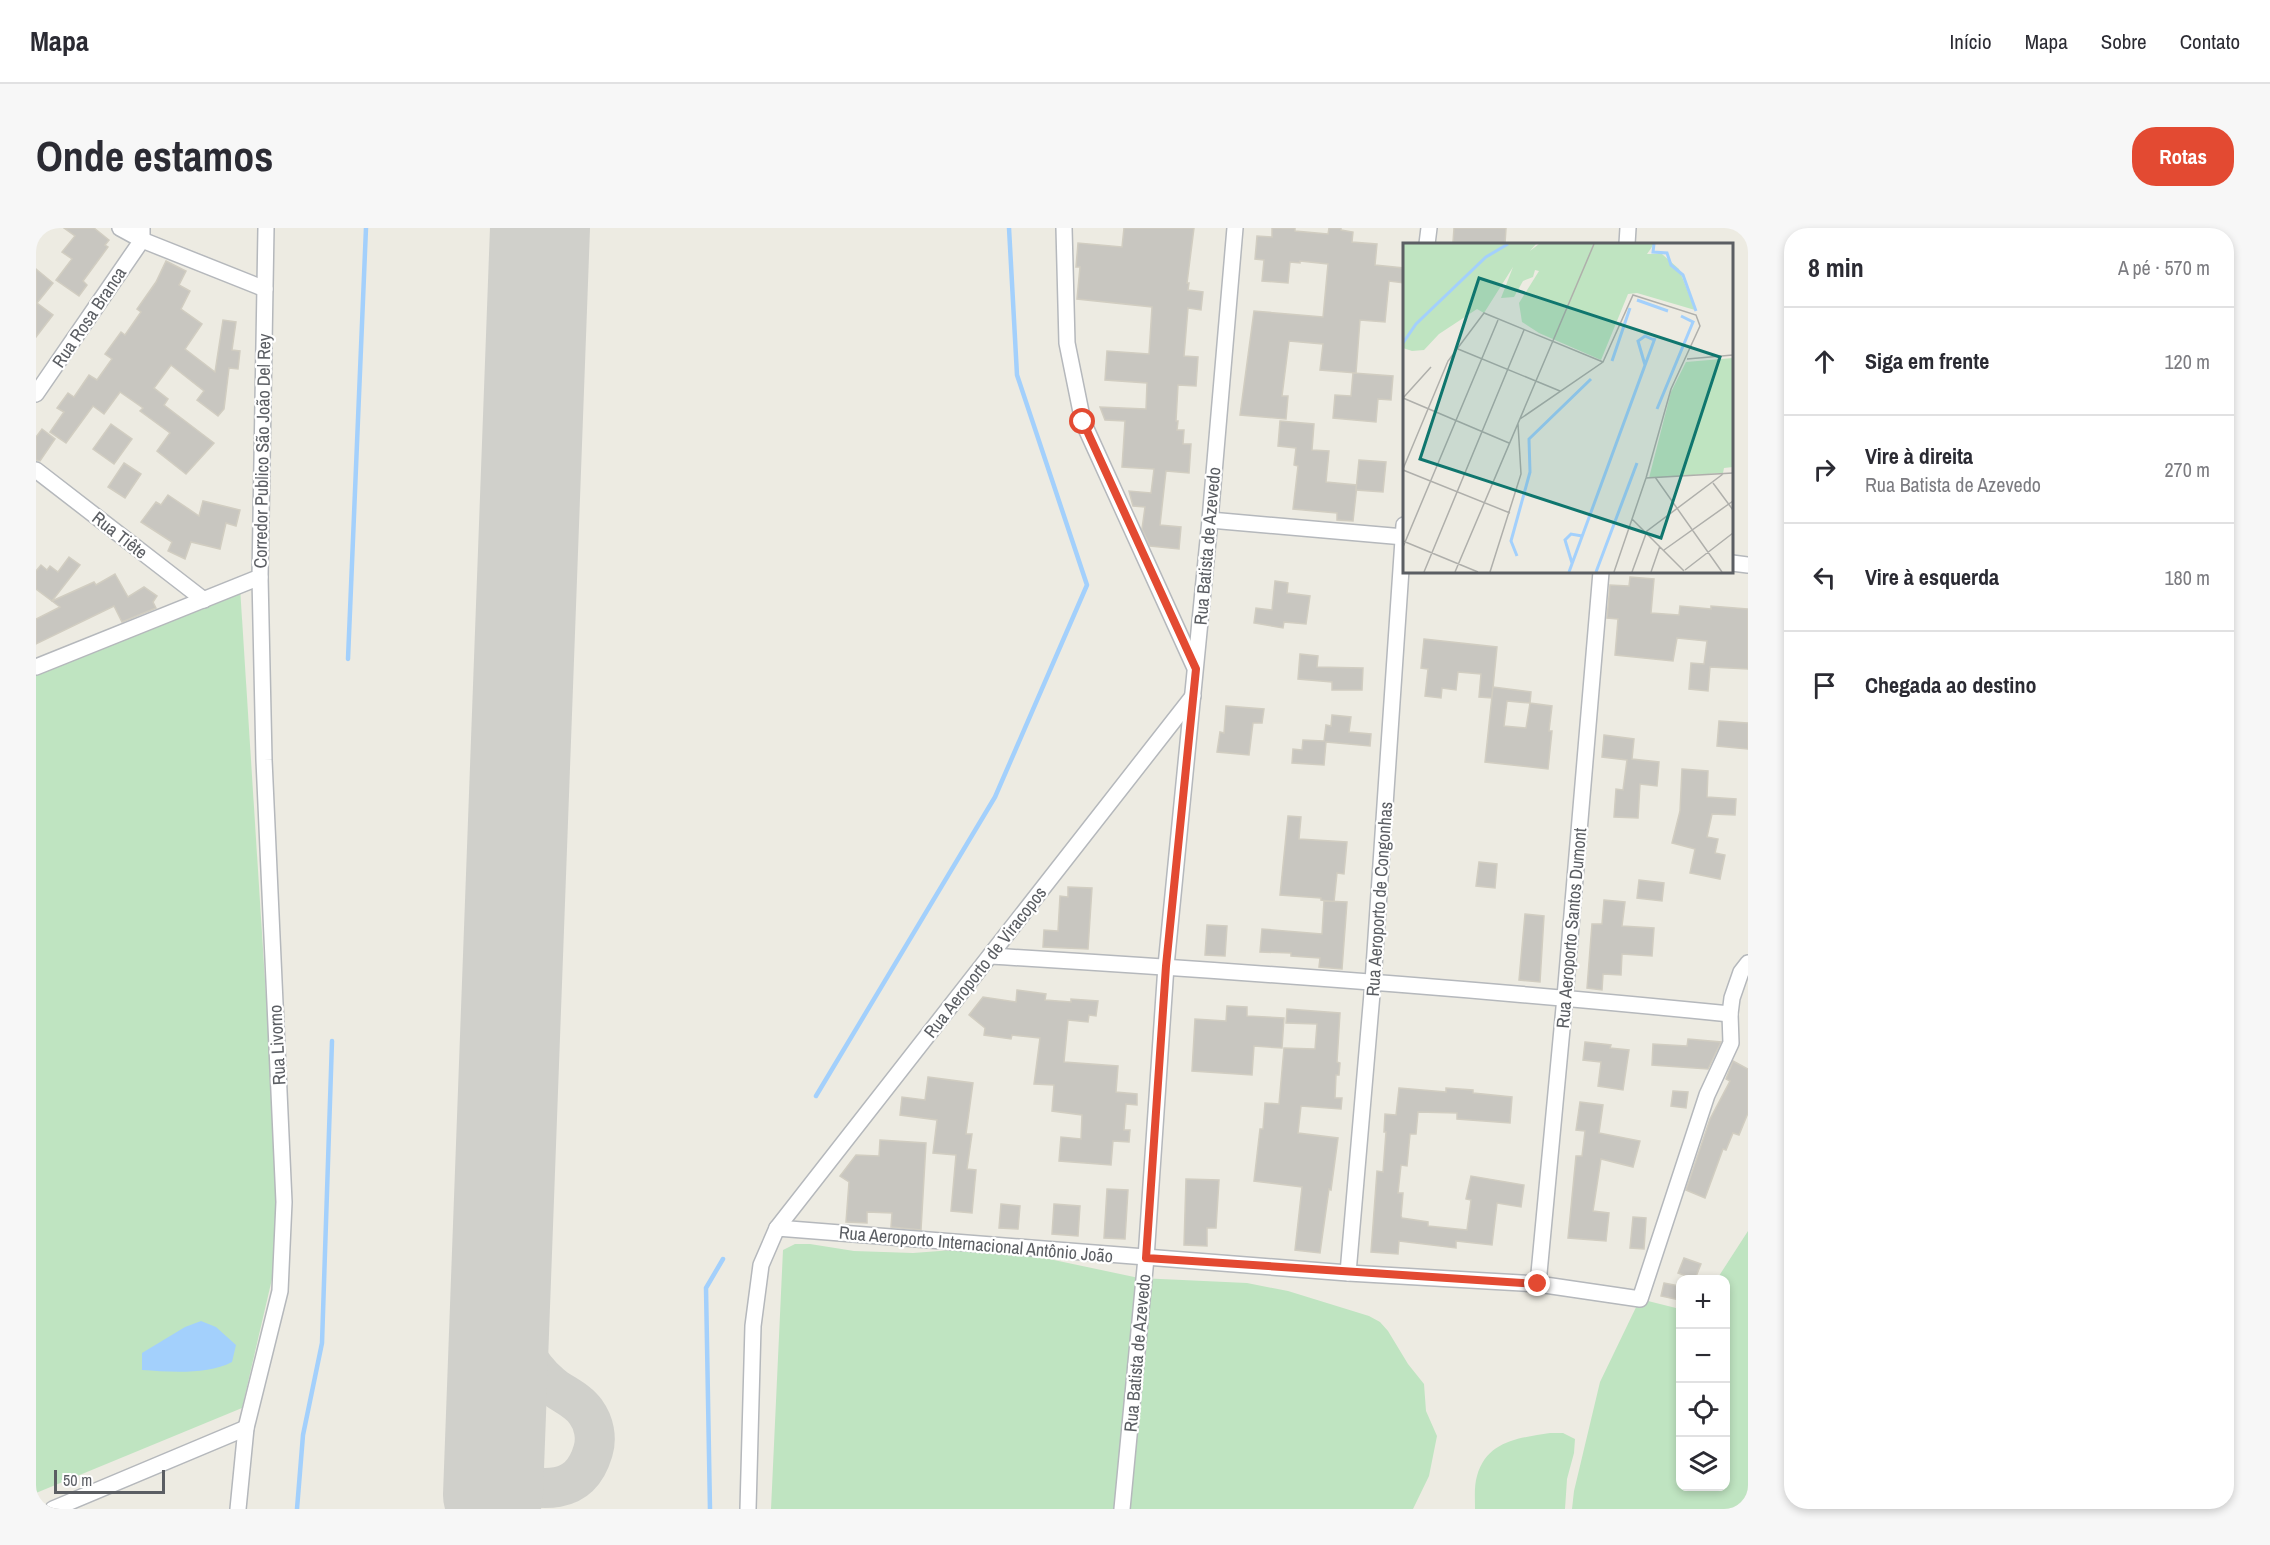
<!DOCTYPE html>
<html lang="pt">
<head>
<meta charset="utf-8">
<style>
  :root { --surface:#fff; --page:#f7f7f7; --text:#2b2b33; --muted:#7c7c81; --line:#e1e1e2; --accent:#e34a32 }
  body { margin:0; font-family:"Archivo Narrow",sans-serif; background:var(--page); color:var(--text) }
  .controls { position:absolute; right:18px; bottom:18px; display:grid; overflow:hidden; border-radius:12px; box-shadow:0 3px 9px #0003 }
  .controls button { width:54px; height:54px; display:grid; place-items:center; padding:0; border:0; border-bottom:2px solid var(--line); background:var(--surface); color:var(--text); font:30px sans-serif }
  .scale { position:absolute; left:18px; bottom:15px; width:111px; box-sizing:border-box; padding-left:6px; border:3px solid #5b5e63; border-top:0; font-size:16px; line-height:21px; white-space:nowrap; color:#5b5e63; -webkit-text-stroke:4px #fff; paint-order:stroke }
  .stop { position:absolute; width:18px; height:18px; margin:-14px; border:4px solid #e34a32; border-radius:50%; background:#fff }
  .stop.end { background:#e34a32; border-color:#fff; box-shadow:0 2px 6px #0008 }
  .list { margin:0; padding:0; list-style:none }
  h2 { display:flex; justify-content:space-between; align-items:center; height:78px; margin:0; padding:0 24px; font-size:26px }
  h2 small { font-size:20px; font-weight:400; color:var(--muted) }
  .list li { display:grid; grid-template-columns:39px 1fr auto; gap:18px; align-items:center; box-sizing:border-box; height:108px; padding:0 24px; border-top:2px solid var(--line) }
  .list b { display:block; font-size:22px; white-space:nowrap }
  .list p { margin:0; font-size:20px; white-space:nowrap; color:var(--muted) }
  .list em { font-size:20px; font-style:normal; color:var(--muted) }
  .icon { flex:none; width:33px; height:33px; fill:none; stroke:currentColor; stroke-width:2; stroke-linecap:round; stroke-linejoin:round }
  .map { position:relative; flex:none; width:1712px; height:1281px; overflow:hidden; border-radius:24px }
  header { display:flex; align-items:center; gap:36px; box-sizing:border-box; height:84px; padding:0 30px; background:var(--surface); border-bottom:2px solid var(--line) }
  header strong { font-size:28px }
  nav { display:flex; gap:33px; margin-inline-start:auto; font-size:21px }
  .intro { display:flex; align-items:center; justify-content:space-between; box-sizing:border-box; height:144px; padding:0 36px }
  h1 { margin:0; font-size:42px }
  .button { padding:15px 27px; border-radius:24px; background:var(--accent); color:#fff; font-size:21px; font-weight:700 }
  main { display:flex; gap:36px; padding:0 36px }
  aside { flex:1; background:var(--surface); border-radius:24px; box-shadow:0 3px 9px #0003 }
  .map>svg:first-child { display:block }
  .green { fill:#bfe4c1 }
  .water { fill:#a3d0fc }
  .lines { fill:none; stroke-linecap:round; stroke-linejoin:round }
  .stream { stroke:#a3d0fc; stroke-width:4.5 }
  .taxiway { stroke:#d0d0cb; stroke-width:40 }
  .runway { stroke:#d0d0cb; stroke-width:100 }
  .building { fill:#c8c6c0; stroke:#d1cdc1; stroke-width:1.5; fill-rule:evenodd }
  .minor-casing { stroke:#b5b8bc; stroke-width:18 }
  .minor { stroke:#fff; stroke-width:15 }
  .route { stroke:#e34a32; stroke-width:8 }
  .labels { text-anchor:middle; dominant-baseline:central; stroke-width:4.5; stroke-linejoin:round; paint-order:stroke }
  .street-label { font-size:18px; fill:#5b5e63; stroke:#fff }
  .inset-river { fill:none; stroke:#a3d0fc; stroke-width:3 }
  .inset-road { fill:none; stroke:#afafab; stroke-width:1.5 }
  .view { fill:#0f766e; fill-opacity:0.15; stroke:#0f766e; stroke-width:3 }
  .inset-edge { fill:none; stroke:#5b5e63; stroke-width:3 }
</style>
</head>
<body>
<header>
<strong>Mapa</strong>
<nav><a>Início</a><a>Mapa</a><a>Sobre</a><a>Contato</a></nav>
</header>
<div class="intro"><h1>Onde estamos</h1><a class="button">Rotas</a></div>
<main>
<div class="map">
<svg width="1712" height="1281" viewBox="0 0 1712 1281">
  <rect width="100%" height="100%" fill="#edebe2"/>
  <g class="green">
    <path d="M 204,359 L 242,957 L 239,1038 L 206,1180 L 0,1265 L 0,439 Z"/>
    <path d="M 1712,1003 L 1712,1281 L 1536,1281 L 1538,1263 L 1564,1154 L 1604,1071 L 1644,1081 L 1644,1258 L 1690,1258 L 1690,1052 L 1681,1051 Z"/>
    <path d="M 759,1016 L 774,1016 L 818,1023 L 877,1025 L 917,1022 L 999,1028 L 1103,1050 L 1211,1055 L 1252,1063 L 1333,1088 L 1344,1094 L 1352,1103 L 1372,1136 L 1388,1156 L 1390,1183 L 1401,1208 L 1393,1248 L 1377,1281 L 735,1281 L 747,1022 Z"/>
    <path d="M 1514,1205 L 1527,1205 L 1539,1211 L 1538,1225 L 1531,1251 L 1529,1281 L 1439,1281 C 1439,1270 1438,1258 1441,1248 C 1451,1212 1484,1210 1514,1205 Z"/>
  </g>
  <path class="water" d="M 165,1093 L 180,1099 L 200,1117 L 196,1134 C 171,1147 134,1144 106,1142 L 106,1125 L 149,1099 Z"/>
  <g class="lines">
    <g class="stream">
      <path d="M 312,431 L 330,0"/>
      <path d="M 780,868 L 959,569 L 1051,357 L 981,147 L 973,0"/>
      <path d="M 261,1281 L 267,1207 L 286,1115 L 296,813"/>
      <path d="M 674,1281 L 670,1060 L 687,1031"/>
    </g>
    <path class="taxiway" d="M 457,1252 C 498,1260 542,1274 557,1223 C 561,1210 558,1195 550,1184 C 541,1171 525,1166 514,1156 C 487,1133 477,1101 464,1069"/>
    <path class="runway" d="M 457,1267 L 504,0"/>
  </g>
  <g class="building">
    <path d="M 28,0 L 58,0 L 73,12 L 69,17 L 72,19 L 47,53 L 51,57 L 43,68 L 20,52 L 36,31 L 26,24 L 39,8 Z"/>
    <path d="M 1088,0 L 1158,0 L 1151,55 L 1153,55 L 1152,62 L 1167,64 L 1165,82 L 1152,80 L 1148,128 L 1162,129 L 1160,158 L 1142,157 L 1140,193 L 1142,193 L 1141,202 L 1148,202 L 1147,216 L 1155,216 L 1153,245 L 1130,243 L 1124,297 L 1145,299 L 1143,321 L 1114,318 L 1106,301 L 1109,279 L 1097,278 L 1093,263 L 1115,265 L 1118,241 L 1086,239 L 1089,193 L 1069,192 L 1064,179 L 1110,181 L 1111,155 L 1069,152 L 1071,123 L 1113,126 L 1116,79 L 1041,71 L 1044,39 L 1040,39 L 1042,15 L 1086,19 Z"/>
    <path d="M 1236,0 L 1259,0 L 1259,3 L 1292,6 L 1293,0 L 1305,0 L 1305,2 L 1317,4 L 1316,14 L 1341,16 L 1339,37 L 1368,40 L 1368,55 L 1353,53 L 1349,94 L 1324,92 L 1320,145 L 1284,142 L 1287,116 L 1253,113 L 1246,168 L 1252,168 L 1250,191 L 1204,187 L 1218,83 L 1287,89 L 1292,36 L 1264,33 L 1264,35 L 1254,34 L 1252,55 L 1226,53 L 1228,32 L 1219,31 L 1221,8 L 1236,9 Z"/>
    <path d="M 1418,0 L 1470,0 L 1469,16 L 1417,14 Z"/>
    <path d="M 130,33 L 150,43 L 143,57 L 154,63 L 145,81 L 166,96 L 149,121 L 179,144 L 187,92 L 200,94 L 196,122 L 204,123 L 202,141 L 193,140 L 188,181 L 182,188 L 161,172 L 168,163 L 135,137 L 118,160 L 132,171 L 128,177 L 178,215 L 150,246 L 121,223 L 134,205 L 104,183 L 107,180 L 84,164 L 68,186 L 57,178 L 30,215 L 14,204 L 28,184 L 21,180 L 32,165 L 38,169 L 53,147 L 61,152 L 76,131 L 69,126 L 85,104 L 89,107 L 105,84 L 101,81 L 120,54 Z"/>
    <path d="M 0,41 L 17,55 L 1,75 L 17,87 L 0,109 Z"/>
    <path d="M 1317,145 L 1357,148 L 1355,172 L 1342,171 L 1340,194 L 1297,190 L 1299,167 L 1315,168 Z"/>
    <path d="M 1244,193 L 1278,196 L 1276,222 L 1293,223 L 1290,254 L 1321,257 L 1317,293 L 1301,292 L 1301,285 L 1257,281 L 1262,238 L 1258,237 L 1260,220 L 1242,218 Z"/>
    <path d="M 75,196 L 96,211 L 78,236 L 57,221 Z"/>
    <path d="M 6,201 L 19,211 L 4,233 L 0,232 L 0,209 Z"/>
    <path d="M 1323,232 L 1350,234 L 1347,264 L 1320,262 Z"/>
    <path d="M 88,235 L 105,246 L 89,270 L 72,259 Z"/>
    <path d="M 132,267 L 163,288 L 167,273 L 204,282 L 200,298 L 190,295 L 184,321 L 155,314 L 149,331 L 132,323 L 136,314 L 105,294 L 120,274 L 125,277 Z"/>
    <path d="M 33,329 L 44,337 L 16,373 L 0,361 L 0,343 L 5,337 L 11,342 L 14,338 L 22,344 Z"/>
    <path d="M 79,346 L 92,369 L 108,359 L 121,368 L 117,374 L 120,380 L 86,394 L 78,378 L 0,416 L 0,391 L 24,379 L 16,373 L 58,354 L 60,357 Z"/>
    <path d="M 1594,349 L 1618,351 L 1615,385 L 1643,387 L 1644,378 L 1675,381 L 1675,378 L 1712,381 L 1712,441 L 1674,439 L 1672,463 L 1653,461 L 1655,435 L 1668,436 L 1671,413 L 1641,410 L 1637,433 L 1579,427 L 1582,391 L 1571,390 L 1574,357 L 1593,358 Z"/>
    <path d="M 1239,353 L 1252,355 L 1251,365 L 1274,368 L 1270,396 L 1248,394 L 1247,400 L 1218,395 L 1220,380 L 1236,382 Z"/>
    <path d="M 1388,411 L 1461,419 L 1456,470 L 1443,469 L 1445,446 L 1422,444 L 1420,462 L 1406,460 L 1405,470 L 1389,468 L 1392,441 L 1385,440 Z"/>
    <path d="M 1264,426 L 1282,428 L 1281,439 L 1327,440 L 1326,462 L 1296,462 L 1296,454 L 1262,451 Z"/>
    <path d="M 1457,459 L 1495,464 L 1494,475 L 1516,478 L 1513,503 L 1516,503 L 1512,541 L 1449,534 ZM 1471,473 L 1494,475 L 1490,500 L 1468,498 Z"/>
    <path d="M 1190,478 L 1228,481 L 1226,495 L 1217,495 L 1213,527 L 1181,524 L 1184,504 L 1188,505 Z"/>
    <path d="M 1296,487 L 1315,489 L 1313,504 L 1335,506 L 1334,518 L 1290,514 L 1288,537 L 1256,535 L 1257,521 L 1266,522 L 1267,512 L 1288,513 L 1290,497 L 1295,498 Z"/>
    <path d="M 1683,493 L 1712,495 L 1712,521 L 1681,518 Z"/>
    <path d="M 1568,507 L 1598,511 L 1596,531 L 1623,534 L 1621,558 L 1604,556 L 1602,590 L 1578,589 L 1580,561 L 1587,562 L 1591,532 L 1566,529 Z"/>
    <path d="M 1646,541 L 1672,543 L 1671,569 L 1700,571 L 1699,587 L 1676,586 L 1671,609 L 1682,611 L 1679,625 L 1689,627 L 1684,651 L 1654,645 L 1659,621 L 1636,615 L 1644,583 Z"/>
    <path d="M 1252,588 L 1265,589 L 1263,611 L 1311,614 L 1308,646 L 1301,645 L 1298,674 L 1285,672 L 1285,670 L 1244,667 Z"/>
    <path d="M 1443,634 L 1461,636 L 1459,660 L 1440,658 Z"/>
    <path d="M 1603,652 L 1628,655 L 1626,673 L 1601,670 Z"/>
    <path d="M 1032,659 L 1056,660 L 1052,721 L 1007,719 L 1008,702 L 1022,703 L 1024,668 L 1032,669 Z"/>
    <path d="M 1568,672 L 1589,674 L 1586,698 L 1618,700 L 1616,728 L 1586,726 L 1585,747 L 1567,746 L 1566,762 L 1551,760 L 1556,696 L 1566,696 Z"/>
    <path d="M 1288,673 L 1311,674 L 1306,741 L 1283,739 L 1284,730 L 1255,728 L 1255,725 L 1224,724 L 1226,701 L 1286,706 Z"/>
    <path d="M 1489,686 L 1508,688 L 1504,754 L 1483,752 Z"/>
    <path d="M 1171,697 L 1191,698 L 1189,728 L 1169,727 Z"/>
    <path d="M 981,762 L 1010,766 L 1009,772 L 1035,774 L 1035,771 L 1062,773 L 1060,788 L 1053,787 L 1052,794 L 1032,792 L 1028,834 L 1082,838 L 1080,864 L 1101,866 L 1101,877 L 1090,876 L 1088,902 L 1094,902 L 1093,914 L 1077,913 L 1075,937 L 1023,933 L 1025,909 L 1045,911 L 1046,887 L 1016,883 L 1018,857 L 998,856 L 1004,810 L 976,807 L 975,811 L 948,807 L 949,800 L 933,787 L 947,769 L 980,774 Z"/>
    <path d="M 1191,778 L 1211,779 L 1211,788 L 1248,790 L 1246,820 L 1218,818 L 1216,847 L 1156,843 L 1159,791 L 1190,793 Z"/>
    <path d="M 1251,781 L 1304,785 L 1301,834 L 1304,835 L 1303,847 L 1300,847 L 1299,870 L 1306,870 L 1305,881 L 1265,878 L 1262,905 L 1302,910 L 1295,962 L 1293,961 L 1284,1025 L 1259,1022 L 1266,959 L 1218,953 L 1224,901 L 1227,901 L 1229,875 L 1243,876 L 1248,820 L 1279,821 L 1281,796 L 1250,795 Z"/>
    <path d="M 1652,811 L 1685,814 L 1672,841 L 1616,837 L 1617,816 L 1651,818 Z"/>
    <path d="M 1549,814 L 1575,817 L 1574,820 L 1593,822 L 1587,862 L 1562,858 L 1565,834 L 1547,832 Z"/>
    <path d="M 1697,833 L 1712,841 L 1712,885 L 1703,907 L 1697,905 L 1690,922 L 1687,921 L 1669,970 L 1650,962 L 1674,891 L 1694,853 L 1690,851 Z"/>
    <path d="M 892,849 L 937,855 L 930,906 L 936,906 L 931,941 L 940,942 L 936,985 L 915,983 L 920,927 L 897,925 L 901,892 L 864,887 L 866,869 L 889,872 Z"/>
    <path d="M 1363,860 L 1410,864 L 1410,860 L 1437,862 L 1437,865 L 1476,869 L 1474,895 L 1421,891 L 1421,885 L 1382,884 L 1380,906 L 1374,906 L 1371,938 L 1365,937 L 1362,965 L 1367,965 L 1365,988 L 1366,990 L 1392,994 L 1392,998 L 1431,1002 L 1435,972 L 1430,971 L 1435,948 L 1488,957 L 1485,979 L 1461,975 L 1456,1017 L 1420,1013 L 1420,1020 L 1363,1013 L 1362,1026 L 1335,1024 L 1341,943 L 1347,944 L 1350,904 L 1348,904 L 1349,886 L 1360,887 Z"/>
    <path d="M 1637,863 L 1652,864 L 1650,880 L 1635,878 Z"/>
    <path d="M 1544,874 L 1567,877 L 1563,905 L 1604,913 L 1597,939 L 1565,931 L 1557,983 L 1573,985 L 1570,1013 L 1532,1010 L 1540,928 L 1546,928 L 1549,903 L 1540,902 Z"/>
    <path d="M 844,912 L 890,915 L 885,1002 L 855,999 L 856,985 L 831,984 L 831,995 L 810,994 L 813,954 L 804,948 L 820,927 L 843,928 Z"/>
    <path d="M 1150,951 L 1183,952 L 1180,1000 L 1171,1000 L 1171,1018 L 1148,1017 Z"/>
    <path d="M 1071,961 L 1092,962 L 1089,1011 L 1068,1010 Z"/>
    <path d="M 965,976 L 984,978 L 982,1001 L 963,1000 Z"/>
    <path d="M 1018,976 L 1044,978 L 1042,1008 L 1016,1006 Z"/>
    <path d="M 1597,989 L 1610,990 L 1608,1021 L 1594,1020 Z"/>
    <path d="M 1648,1030 L 1665,1036 L 1659,1051 L 1642,1045 Z"/>
    <path d="M 1628,1055 L 1644,1058 L 1644,1072 L 1625,1068 Z"/>
  </g>
  <g class="lines">
    <defs>
      <g id="minor">
        <path d="M 84,0 L 106,12 L 229,61"/>
        <path d="M 1028,0 L 1031,115 L 1047,194 L 1158,438"/>
        <path d="M 1391,16 L 1393,0"/>
        <path d="M 1591,16 L 1592,0"/>
        <path d="M 0,166 L 106,12 L 106,0"/>
        <path d="M 0,242 L 168,372"/>
        <path d="M 1174,292 L 1368,309"/>
        <path d="M 1696,335 L 1712,337"/>
        <path d="M 0,439 L 224,349 L 230,0"/>
        <path d="M 954,728 C 1201,743 1448,761 1694,786"/>
        <path d="M 741,1000 L 1312,1045 L 1502,1056 L 1604,1071 L 1671,867 L 1695,815 L 1694,786 L 1696,770 L 1705,744 L 1712,735"/>
        <path d="M 1312,1045 L 1337,754 L 1368,297"/>
        <path d="M 1502,1056 L 1529,769 L 1565,344"/>
        <path d="M 17,1281 L 210,1200"/>
        <path d="M 202,1281 L 210,1200 L 244,1063 L 248,974 L 228,532 L 224,349"/>
        <path d="M 712,1281 L 717,1098 L 725,1037 L 741,1000 L 1157,468"/>
        <path d="M 1086,1281 L 1110,1030 L 1130,738 L 1174,292 L 1199,0"/>
      </g>
    </defs>
    <use href="#minor" class="minor-casing"/>
    <use href="#minor" class="minor"/>
  </g>
  <g class="lines">
    <path class="route" d="M 1047,194 L 1160,441 L 1130,738 L 1110,1030 L 1502,1056"/>
  </g>
  <g class="labels">
    <g class="street-label">
      <text transform="translate(53 89) rotate(-56)">Rua Rosa Branca</text>
      <text transform="translate(226 223) rotate(-89)">Corredor Publico São João Del Rey</text>
      <text transform="translate(84 307) rotate(38)">Rua Tiête</text>
      <text transform="translate(1171 318) rotate(-85)">Rua Batista de Azevedo</text>
      <text transform="translate(1343 671) rotate(-86)">Rua Aeroporto de Congonhas</text>
      <text transform="translate(1535 700) rotate(-85)">Rua Aeroporto Santos Dumont</text>
      <text transform="translate(949 734) rotate(-52)">Rua Aeroporto de Viracopos</text>
      <text transform="translate(241 817) rotate(-93)">Rua Livorno</text>
      <text transform="translate(940 1016) rotate(5)">Rua Aeroporto Internacional Antônio João</text>
      <text transform="translate(1101 1125) rotate(-85)">Rua Batista de Azevedo</text>
    </g>
  </g>
  <g transform="translate(1367 15)">
    <rect width="330" height="330" fill="#edebe2"/>
    <path d="M 0,1 L 133,1 L 127,8 L 136,1 L 251,1 L 244,11 L 259,11 L 276,26 L 292,67 L 234,50 L 225,51 L 198,117 L 136,90 L 119,79 L 116,60 L 136,28 L 132,27 L 130,34 L 120,38 L 111,54 L 98,55 L 110,24 L 81,70 L 74,66 L 36,91 L 21,107 L 9,108 L 0,105 ZM 330,115 L 330,224 L 321,225 L 320,230 L 246,235 L 268,149 L 283,119 Z" fill="#bfe4c1"/>
    <path class="inset-river" d="M 251,1 L 250,9 L 264,10 L 268,22 L 280,32 L 293,68M 234,57 L 265,68M 0,100 L 13,81 L 83,14 L 105,1M 209,118 L 227,65M 242,122 L 235,98 L 242,93 L 251,97M 254,166 L 290,79 L 278,73M 114,313 L 108,298 L 127,229 L 126,196 L 188,136M 169,320 L 162,297 L 168,291 L 179,293M 166,329 L 252,95M 193,329 L 234,220"/>
    <path class="inset-road" d="M 55,106 L 157,148M 284,116 L 330,112M 0,155 L 106,200M 0,155 L 28,124M 117,176 L 200,119 L 230,52 L 293,72 L 297,83 L 268,146 L 243,235M 0,226 L 45,118 L 81,70 L 200,119M 0,227 L 107,270M 252,234 L 319,329M 310,240 L 330,267M 229,276 L 281,328M 0,298 L 75,329M 0,304 L 95,77M 261,307 L 330,258M 282,327 L 330,290M 21,329 L 121,87M 52,329 L 191,1M 87,329 L 118,231 L 115,181M 211,329 L 243,235 L 330,230M 229,329 L 244,288 L 320,231M 248,329 L 257,303"/>
    <path class="view" d="M 76,35 L 317,114 L 258,295 L 17,216 Z"/>
    <rect width="330" height="330" class="inset-edge"/>
  </g>
</svg>
<div class="controls">
<button>+</button>
<button>−</button>
<button><svg class="icon" aria-label="locate" viewBox="0 0 24 24"><circle cx="12" cy="12" r="6"/><path d="M12 2v4M12 18v4M2 12h4M18 12h4"/></svg></button>
<button><svg class="icon" aria-label="layers" viewBox="0 0 24 24"><path d="M12 4l9 5-9 5-9-5zM3 14l9 5 9-5"/></svg></button>
</div>
<div class="scale">50 m</div>
<div class="stop" style="left:1047px;top:194px"></div>
<div class="stop end" style="left:1502px;top:1056px"></div>
</div>
<aside>
<h2>8 min<small>A pé · 570 m</small></h2>
<ul class="list">
<li><svg class="icon" aria-label="ahead" viewBox="0 0 24 24"><path d="M12 20V5M6 11l6-6 6 6"/></svg><div><b>Siga em frente</b></div><em>120 m</em></li>
<li><svg class="icon" aria-label="right" viewBox="0 0 24 24"><path d="M7 20v-9h11M14 6l5 5-5 5"/></svg><div><b>Vire à direita</b><p>Rua Batista de Azevedo</p></div><em>270 m</em></li>
<li><svg class="icon" aria-label="left" viewBox="0 0 24 24"><path d="M17 20v-9H6M10 6l-5 5 5 5"/></svg><div><b>Vire à esquerda</b></div><em>180 m</em></li>
<li><svg class="icon" aria-label="arrive" viewBox="0 0 24 24"><path d="M6 21V4h12l-3 4 3 4H6"/></svg><div><b>Chegada ao destino</b></div></li>
</ul>
</aside>
</main>
</body>
</html>
